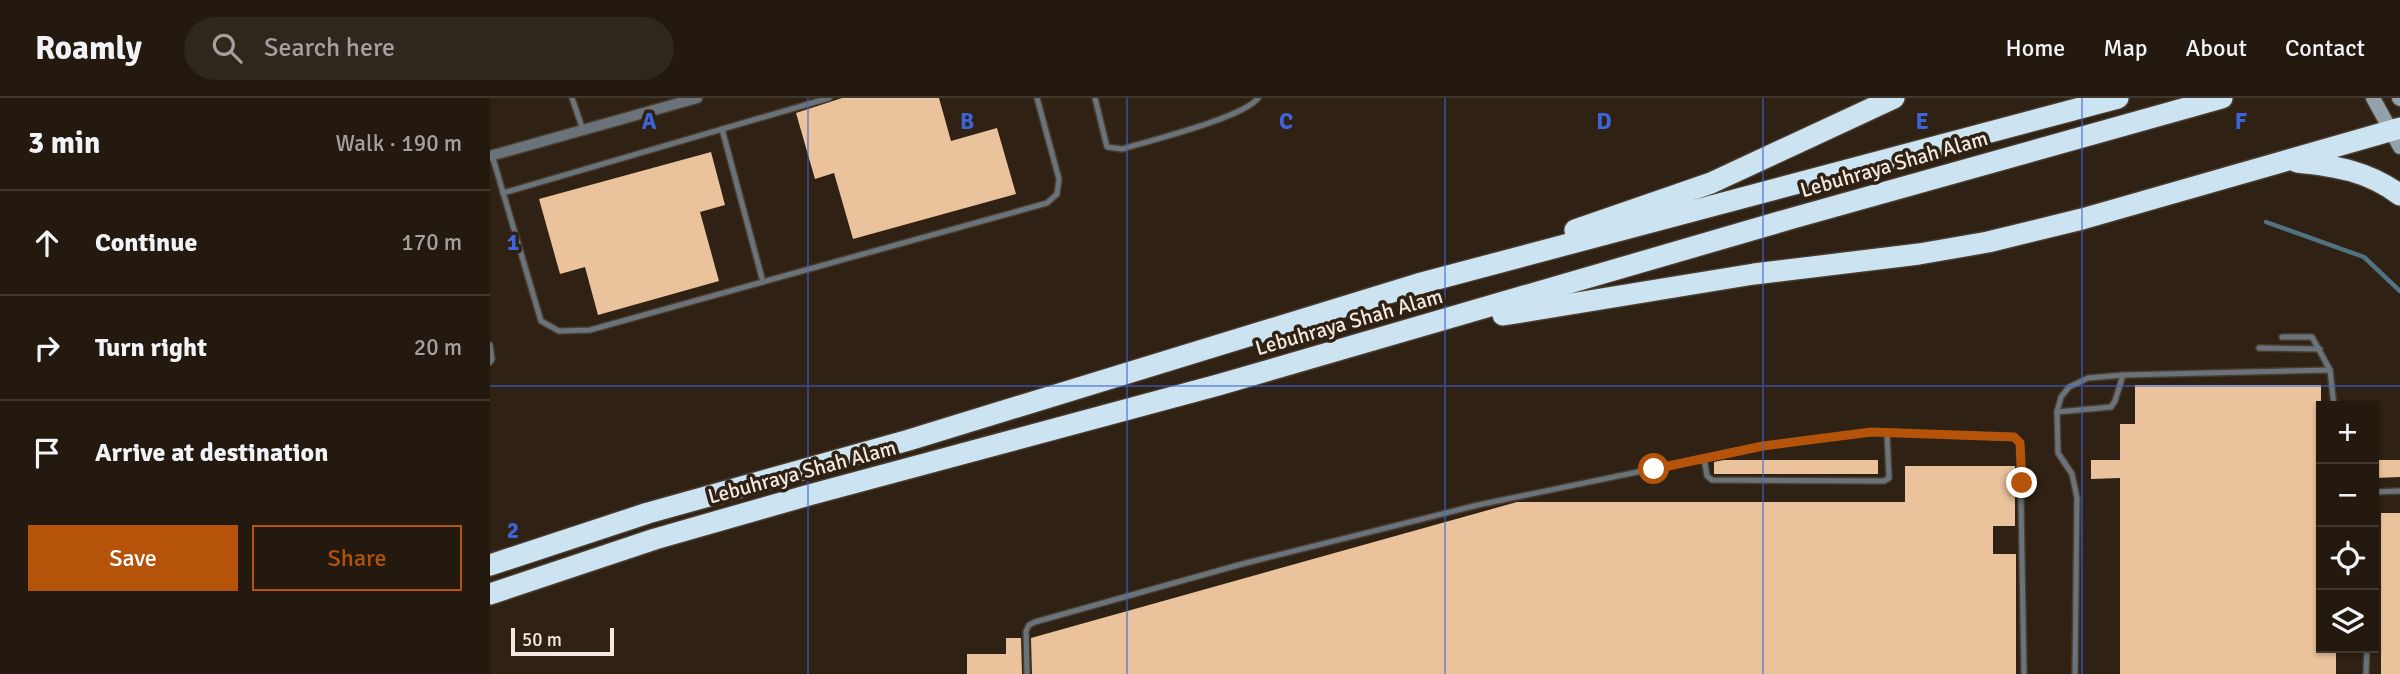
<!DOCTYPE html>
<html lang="en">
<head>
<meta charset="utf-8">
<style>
  :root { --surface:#23190e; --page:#2f261c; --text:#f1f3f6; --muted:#a3a09e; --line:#40382e; --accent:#b45309 }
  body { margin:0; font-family:Signika,sans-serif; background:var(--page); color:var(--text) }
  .controls { position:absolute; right:21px; bottom:21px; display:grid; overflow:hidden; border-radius:0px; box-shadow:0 2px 5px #0004 }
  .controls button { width:63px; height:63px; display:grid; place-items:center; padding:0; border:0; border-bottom:2px solid var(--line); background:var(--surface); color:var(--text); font:35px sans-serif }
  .scale { position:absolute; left:21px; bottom:18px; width:103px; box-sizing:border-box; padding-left:7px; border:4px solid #f3e9e0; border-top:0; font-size:19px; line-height:24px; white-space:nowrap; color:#f3e9e0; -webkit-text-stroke:5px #2f2113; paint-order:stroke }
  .stop { position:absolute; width:21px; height:21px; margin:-16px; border:5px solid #b45309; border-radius:50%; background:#fff }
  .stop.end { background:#b45309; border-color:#fff; box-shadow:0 2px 7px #0008 }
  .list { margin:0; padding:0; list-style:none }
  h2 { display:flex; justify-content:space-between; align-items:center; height:91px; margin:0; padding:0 28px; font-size:30px }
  h2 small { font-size:23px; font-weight:400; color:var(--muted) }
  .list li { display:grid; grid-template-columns:46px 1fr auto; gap:21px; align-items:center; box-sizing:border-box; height:105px; padding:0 28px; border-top:2px solid var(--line) }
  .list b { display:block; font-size:26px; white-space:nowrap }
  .list em { font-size:23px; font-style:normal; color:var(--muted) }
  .actions { display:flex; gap:14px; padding:21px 28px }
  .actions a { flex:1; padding:16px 0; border:2px solid var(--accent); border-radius:0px; text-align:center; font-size:24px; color:var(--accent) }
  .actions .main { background:var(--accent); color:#fff }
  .icon { flex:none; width:38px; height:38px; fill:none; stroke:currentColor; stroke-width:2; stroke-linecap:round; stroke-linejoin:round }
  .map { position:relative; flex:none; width:1910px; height:576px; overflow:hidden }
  header { display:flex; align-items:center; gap:42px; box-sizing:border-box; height:98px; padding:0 35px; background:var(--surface); border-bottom:2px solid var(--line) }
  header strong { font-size:33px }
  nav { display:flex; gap:38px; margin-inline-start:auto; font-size:24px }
  .search { width:490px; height:63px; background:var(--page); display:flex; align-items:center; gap:18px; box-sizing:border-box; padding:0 24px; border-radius:38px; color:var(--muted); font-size:26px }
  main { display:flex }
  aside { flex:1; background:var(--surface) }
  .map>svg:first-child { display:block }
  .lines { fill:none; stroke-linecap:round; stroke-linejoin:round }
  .stream { stroke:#517282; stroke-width:4.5 }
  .building { fill:#eac39c }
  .service-casing { stroke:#4a3d30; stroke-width:8 }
  .minor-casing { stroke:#4a3d30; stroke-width:13 }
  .secondary-casing { stroke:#4a3d30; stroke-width:17 }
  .motorway-casing { stroke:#4a3d30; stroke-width:24 }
  .service { stroke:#6a7379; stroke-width:5 }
  .minor { stroke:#6a7379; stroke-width:10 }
  .secondary { stroke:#92a1aa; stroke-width:14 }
  .motorway { stroke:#cce4f2; stroke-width:21 }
  .route { stroke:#b45309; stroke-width:9 }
  .grid { fill:none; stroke:#3d65d9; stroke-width:2; stroke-opacity:0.55 }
  .labels { text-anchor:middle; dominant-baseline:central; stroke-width:7; stroke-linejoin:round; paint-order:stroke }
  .street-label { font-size:21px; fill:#f3e9e0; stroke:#2f2113 }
  .grid-label { font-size:23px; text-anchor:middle; font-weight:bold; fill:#3d65d9; stroke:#2f2113; stroke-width:7; stroke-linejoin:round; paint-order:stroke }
</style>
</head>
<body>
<header>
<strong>Roamly</strong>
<div class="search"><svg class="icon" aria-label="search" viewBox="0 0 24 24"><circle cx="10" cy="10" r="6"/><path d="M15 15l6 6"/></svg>Search here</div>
<nav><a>Home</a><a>Map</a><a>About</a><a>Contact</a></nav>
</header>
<main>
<aside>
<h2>3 min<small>Walk · 190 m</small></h2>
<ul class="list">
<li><svg class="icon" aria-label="ahead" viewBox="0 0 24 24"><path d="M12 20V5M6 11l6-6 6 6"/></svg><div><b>Continue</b></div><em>170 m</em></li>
<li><svg class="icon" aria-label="right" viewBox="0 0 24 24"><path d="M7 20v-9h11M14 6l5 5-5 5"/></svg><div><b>Turn right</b></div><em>20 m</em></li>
<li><svg class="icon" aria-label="arrive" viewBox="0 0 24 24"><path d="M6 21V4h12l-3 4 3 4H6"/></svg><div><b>Arrive at destination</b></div></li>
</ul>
<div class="actions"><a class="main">Save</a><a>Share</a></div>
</aside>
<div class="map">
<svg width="1910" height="576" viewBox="0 0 1910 576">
  <rect width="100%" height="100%" fill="#2f2113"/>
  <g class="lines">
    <path class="stream" d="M 1776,124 L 1874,159 L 1910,193"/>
  </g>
  <g class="building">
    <path d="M 352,0 L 449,0 L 461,43 L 507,30 L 526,96 L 363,141 L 344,75 L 325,81 L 306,15 Z"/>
    <path d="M 221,54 L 235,107 L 210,114 L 229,183 L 108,217 L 95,169 L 70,176 L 49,101 Z"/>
    <path d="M 1645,287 L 1831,287 L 1831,550 L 1846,550 L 1846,576 L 1630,576 L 1630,380 L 1601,381 L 1601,362 L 1630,362 L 1630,326 L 1645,326 Z"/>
    <path d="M 1234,362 L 1388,362 L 1388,376 L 1224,376 L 1224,364 Z"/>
    <path d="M 1884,362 L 1910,362 L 1910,379 L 1884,380 Z"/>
    <path d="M 1415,368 L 1525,368 L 1525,428 L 1503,428 L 1503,456 L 1526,456 L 1526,576 L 542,576 L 541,540 L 1027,404 L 1415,404 Z"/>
    <rect x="1891" y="415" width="19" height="161"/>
    <path d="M 516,540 L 531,540 L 532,576 L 477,576 L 477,556 L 516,556 Z"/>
  </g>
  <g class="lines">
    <defs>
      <g id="service">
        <path d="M 82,0 L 93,32"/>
        <path d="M 605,0 L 617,49 L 632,51 C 659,43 755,19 768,0"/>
        <path d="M 232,31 L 273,184"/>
        <path d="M 2,57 L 51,223 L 69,233 L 100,232 L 557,105 L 567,96 L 569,81 L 547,0"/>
        <path d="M 13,95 L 339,0"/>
        <path d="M 1792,239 L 1822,239 L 1840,272"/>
        <path d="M 0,247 L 2,261 L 0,264"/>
        <path d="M 1769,250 L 1830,251"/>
        <path d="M 1567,314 L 1621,309 L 1625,303 L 1633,277"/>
        <path d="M 1214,360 L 1217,378 L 1222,382 L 1394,383 L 1399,380 L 1397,335"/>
        <path d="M 1884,394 L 1910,393"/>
        <path d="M 537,576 L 536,533 L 539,527 L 545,524 L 752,466 L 988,407 L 1273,348 L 1381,334 L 1524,339 L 1530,345 L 1534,576"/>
        <path d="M 1585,576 L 1587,400 L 1582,376 L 1568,355 L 1567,314 L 1571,299 L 1579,289 L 1598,280 L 1633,277 L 1840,272 L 1844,308"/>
        <path d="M 1876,576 L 1877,550"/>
      </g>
      <path id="minor" d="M 0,58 L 207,0"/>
      <g id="secondary">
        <path d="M 1883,0 L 1910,49"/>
        <path d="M 1909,0 L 1910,1"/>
      </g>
      <g id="motorway">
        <path d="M 1807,64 C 1846,68 1878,73 1910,97"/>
        <path d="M 1085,132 L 1221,85 L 1404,0"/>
        <path d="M 1013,217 L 1264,176 L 1429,156 L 1498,144 L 1592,121 L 1910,30"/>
        <path d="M 0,467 L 158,415 L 419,342 L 928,186 L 1628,0"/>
        <path d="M 0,496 L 165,441 L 319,397 L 728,287 L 1303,120 L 1732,0"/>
      </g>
    </defs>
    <use href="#service" class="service-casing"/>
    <use href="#minor" class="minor-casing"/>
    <use href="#secondary" class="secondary-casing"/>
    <use href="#motorway" class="motorway-casing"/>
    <use href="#service" class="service"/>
    <use href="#minor" class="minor"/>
    <use href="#secondary" class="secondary"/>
    <use href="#motorway" class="motorway"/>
  </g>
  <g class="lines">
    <path class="route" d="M 1164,371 L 1273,348 L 1381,334 L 1524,339 L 1530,345 L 1532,385"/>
  </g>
  <path class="grid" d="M 318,0 L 318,576M 637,0 L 637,576M 955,0 L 955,576M 1273,0 L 1273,576M 1592,0 L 1592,576M 0,288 L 1910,288"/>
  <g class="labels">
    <g class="street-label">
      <text transform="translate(1404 66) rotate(-16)">Lebuhraya Shah Alam</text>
      <text transform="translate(859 224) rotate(-16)">Lebuhraya Shah Alam</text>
      <text transform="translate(312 374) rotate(-15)">Lebuhraya Shah Alam</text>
    </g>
  </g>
  <g class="grid-label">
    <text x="159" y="31">A</text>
    <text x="477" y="31">B</text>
    <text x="796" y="31">C</text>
    <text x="1114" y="31">D</text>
    <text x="1432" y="31">E</text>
    <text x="1751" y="31">F</text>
    <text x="23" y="152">1</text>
    <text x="23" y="440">2</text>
  </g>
</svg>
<div class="controls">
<button>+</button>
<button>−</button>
<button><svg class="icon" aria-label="locate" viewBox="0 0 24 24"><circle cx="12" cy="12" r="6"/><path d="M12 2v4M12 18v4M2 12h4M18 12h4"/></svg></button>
<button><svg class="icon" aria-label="layers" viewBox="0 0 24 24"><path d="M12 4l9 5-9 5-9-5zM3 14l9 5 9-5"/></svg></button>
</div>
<div class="scale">50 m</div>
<div class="stop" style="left:1164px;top:371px"></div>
<div class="stop end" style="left:1532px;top:385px"></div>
</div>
</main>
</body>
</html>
